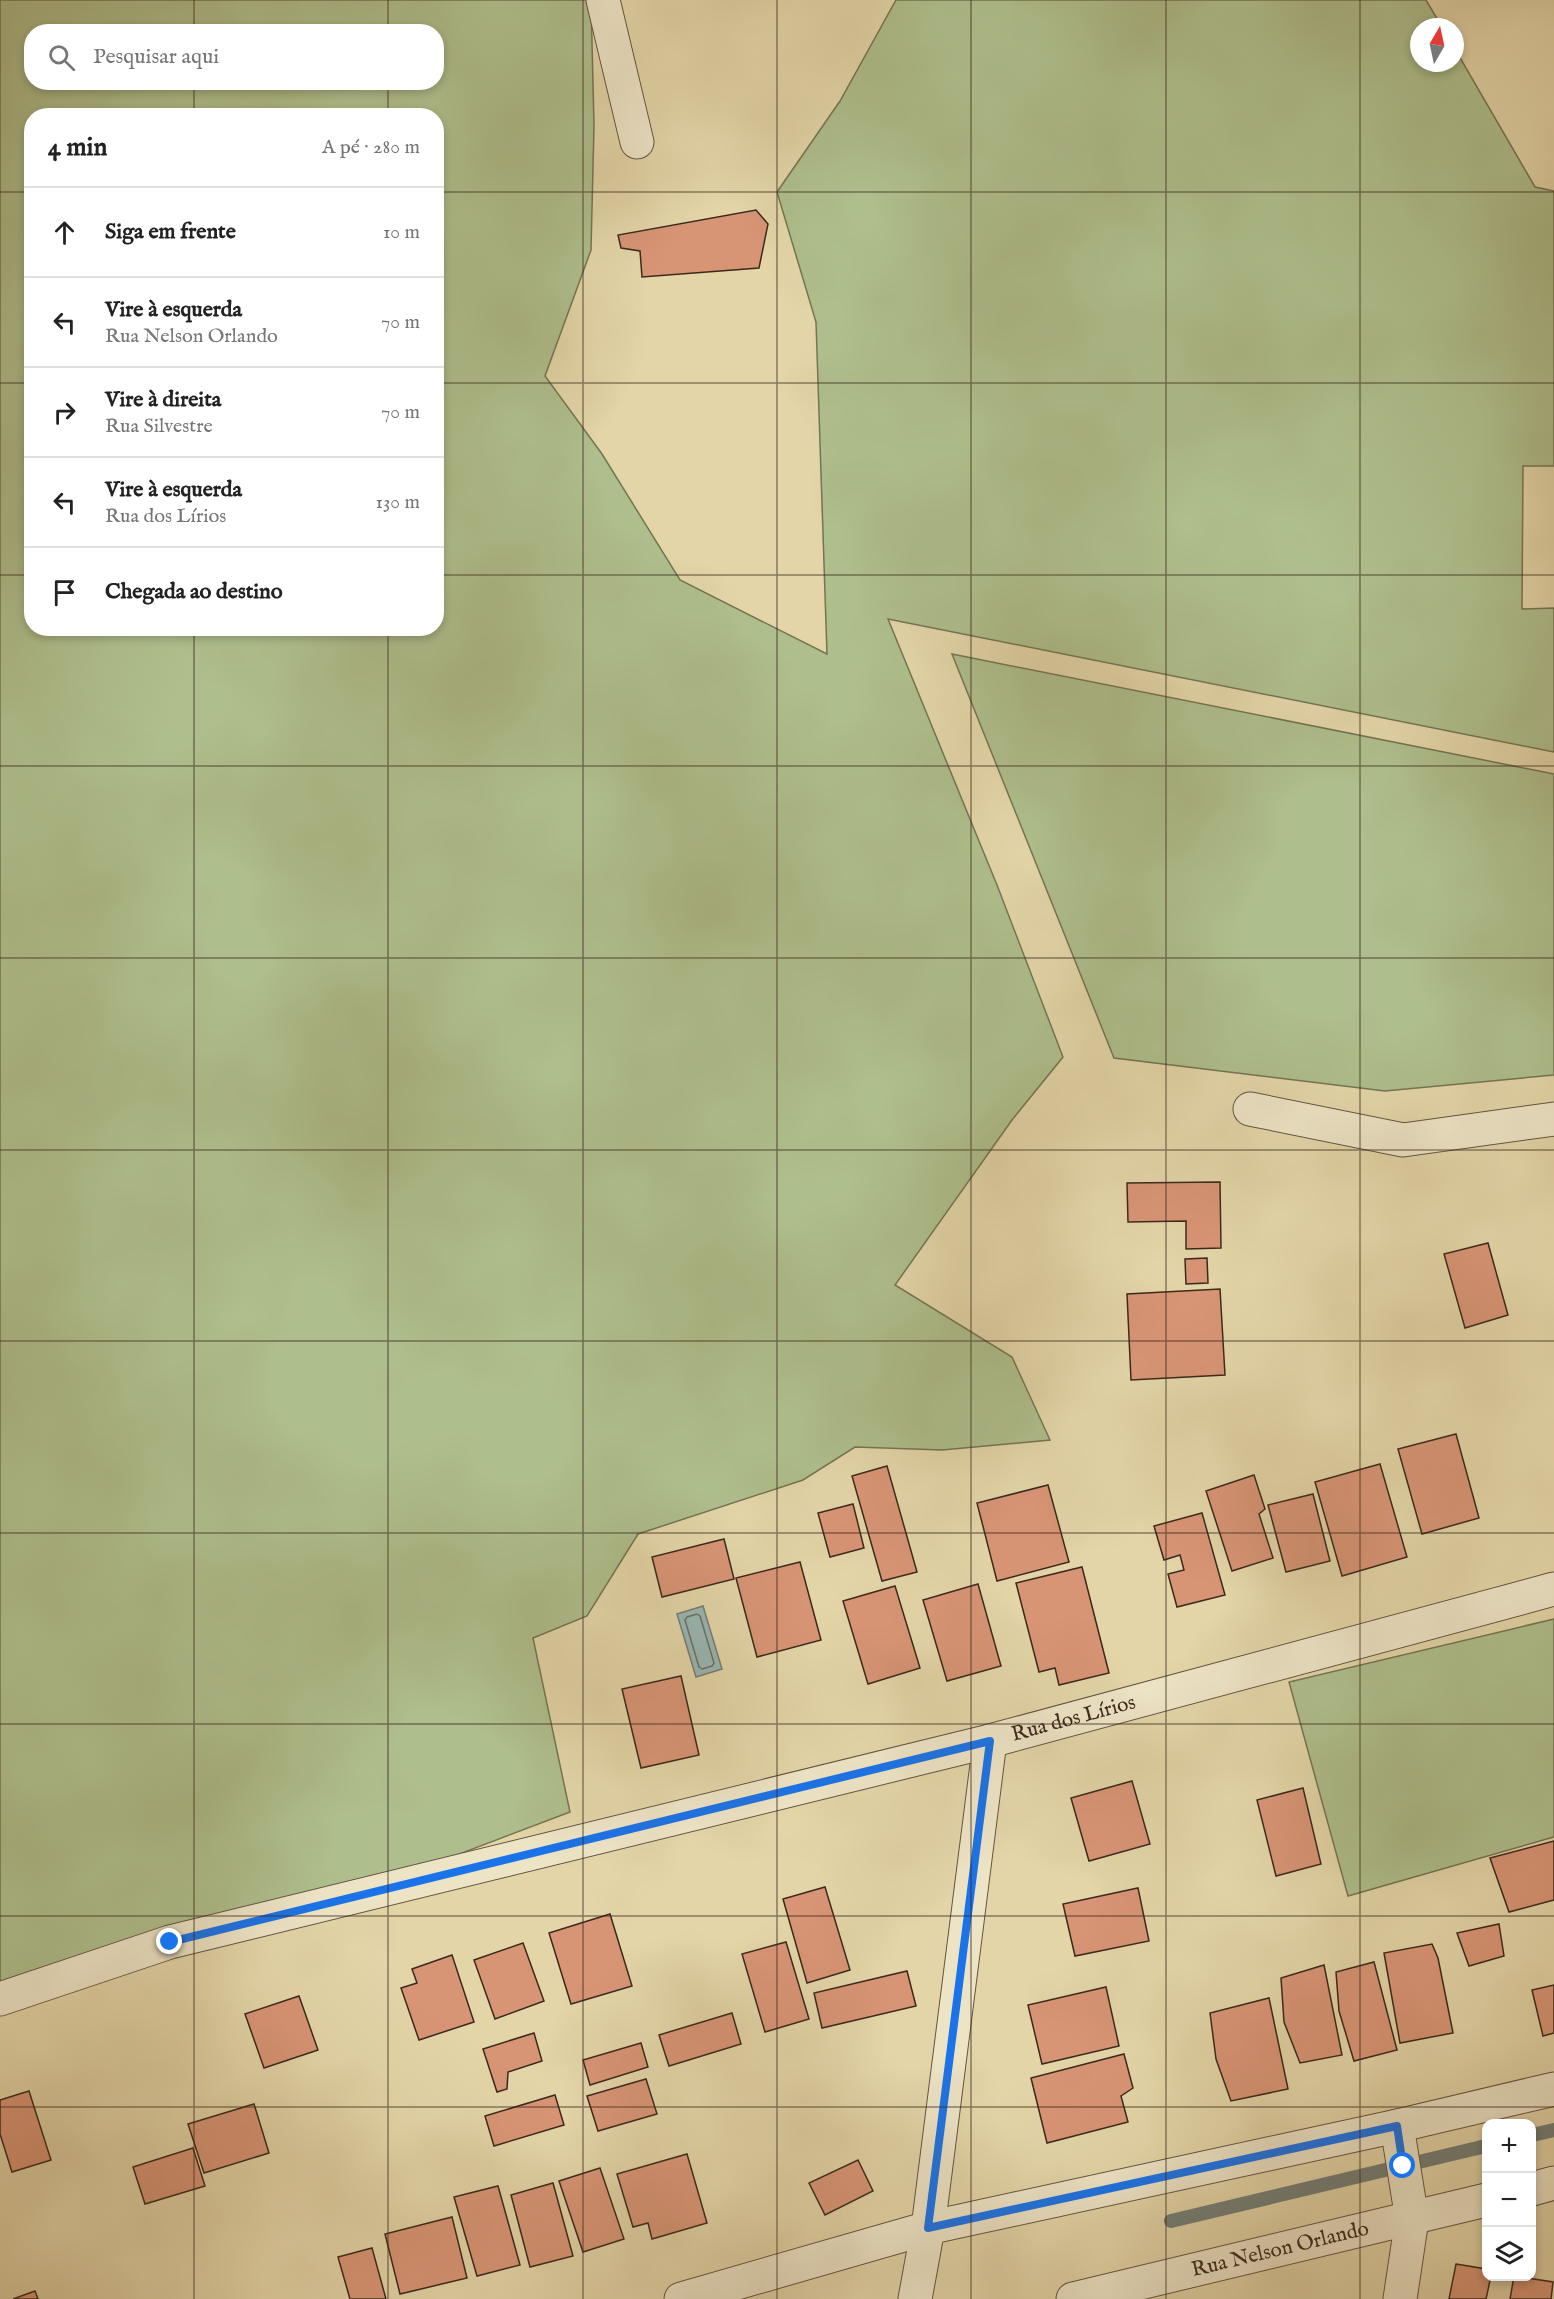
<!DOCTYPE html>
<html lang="pt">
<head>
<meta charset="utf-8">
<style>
  :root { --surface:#fff; --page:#f6f6f6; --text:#222; --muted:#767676; --line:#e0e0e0 }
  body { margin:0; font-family:"IM FELL English",serif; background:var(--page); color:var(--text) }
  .controls { position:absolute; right:18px; bottom:18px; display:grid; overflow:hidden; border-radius:12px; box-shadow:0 3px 9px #0003 }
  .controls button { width:54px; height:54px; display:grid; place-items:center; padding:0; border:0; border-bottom:2px solid var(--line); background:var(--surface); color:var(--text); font:30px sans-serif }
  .compass { position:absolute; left:1410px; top:18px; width:54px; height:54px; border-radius:50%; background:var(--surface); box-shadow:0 3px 9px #0003; rotate:9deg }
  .stop { position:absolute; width:18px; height:18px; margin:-14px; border:4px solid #1a73e8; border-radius:50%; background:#fff }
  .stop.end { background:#1a73e8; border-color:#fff; box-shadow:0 2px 6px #0008 }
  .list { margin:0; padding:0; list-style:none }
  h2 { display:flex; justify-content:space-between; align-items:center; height:78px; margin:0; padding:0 24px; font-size:26px }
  h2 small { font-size:20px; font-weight:400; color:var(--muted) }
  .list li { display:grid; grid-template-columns:39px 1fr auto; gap:18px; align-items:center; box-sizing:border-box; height:90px; padding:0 24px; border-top:2px solid var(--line) }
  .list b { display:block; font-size:22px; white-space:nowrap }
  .list p { margin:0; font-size:20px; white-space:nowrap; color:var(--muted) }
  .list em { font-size:20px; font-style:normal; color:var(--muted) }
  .icon { flex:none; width:33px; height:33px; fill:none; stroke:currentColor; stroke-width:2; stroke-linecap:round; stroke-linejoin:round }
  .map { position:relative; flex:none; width:1554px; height:2299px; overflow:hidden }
  .search { position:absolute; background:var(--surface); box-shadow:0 3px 9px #0003; left:24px; top:24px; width:420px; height:66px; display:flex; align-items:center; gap:15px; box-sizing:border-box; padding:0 21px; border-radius:24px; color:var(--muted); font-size:22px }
  .panel { position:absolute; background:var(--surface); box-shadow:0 3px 9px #0003; left:24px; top:108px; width:420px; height:528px; border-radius:24px }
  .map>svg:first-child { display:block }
  .green { fill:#aebe8c; stroke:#747454; stroke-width:1.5; fill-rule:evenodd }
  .water { fill:#99b6b2; stroke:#737e76; stroke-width:1.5 }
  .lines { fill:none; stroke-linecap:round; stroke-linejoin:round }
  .shore { stroke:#6a7068; stroke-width:1.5 }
  .stream { stroke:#737e76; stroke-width:14 }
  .building { fill:#d89576; stroke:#3b291d; stroke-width:1.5 }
  .minor-casing { stroke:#655440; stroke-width:35 }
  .minor { stroke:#ede4c6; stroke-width:33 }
  .route { stroke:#1a73e8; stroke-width:8 }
  .grid { fill:none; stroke:#3b291d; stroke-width:1.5; stroke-opacity:0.55 }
  .labels { text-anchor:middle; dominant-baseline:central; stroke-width:4.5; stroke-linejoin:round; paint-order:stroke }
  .street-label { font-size:21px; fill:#3b291d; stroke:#ede4c6 }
</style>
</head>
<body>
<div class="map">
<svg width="1554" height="2299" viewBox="0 0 1554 2299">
  <rect width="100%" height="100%" fill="#e3d5a8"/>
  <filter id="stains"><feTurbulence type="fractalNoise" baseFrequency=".00333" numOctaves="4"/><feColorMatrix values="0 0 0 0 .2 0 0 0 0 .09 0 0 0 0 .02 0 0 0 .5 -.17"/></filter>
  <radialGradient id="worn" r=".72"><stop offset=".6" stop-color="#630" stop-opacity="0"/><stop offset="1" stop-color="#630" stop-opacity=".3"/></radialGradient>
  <g class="green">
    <path d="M 0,0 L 591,0 L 594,126 L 591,250 L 545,376 L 602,454 L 680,580 L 827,654 L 816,322 L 777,192 L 840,101 L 896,0 L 1426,0 L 1442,27 L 1419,27 L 1419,63 L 1455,63 L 1455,49 L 1535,187 L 1554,191 L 1554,466 L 1523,466 L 1522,609 L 1554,608 L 1554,752 L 888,619 L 997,885 L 1063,1057 L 1012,1120 L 895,1285 L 1012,1357 L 1050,1440 L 942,1450 L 855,1447 L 803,1480 L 638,1534 L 587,1616 L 533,1638 L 570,1812 L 354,1894 L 0,2015 ZM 32,32 L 436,32 L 436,82 L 32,82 ZM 32,116 L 436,116 L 436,628 L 32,628 Z"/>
    <path d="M 952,654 L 1554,774 L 1554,1075 L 1385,1091 L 1114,1058 Z"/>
    <path d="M 1554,1619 L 1554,1837 L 1348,1896 L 1289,1682 Z"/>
  </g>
  <path class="water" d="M 703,1606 L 722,1669 L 696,1677 L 677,1614 Z"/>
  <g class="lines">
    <path class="shore" d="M 697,1614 L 700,1616 L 714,1663 L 712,1666 L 702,1669 L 699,1667 L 685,1620 L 687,1617 Z"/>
    <g class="stream">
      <path d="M 1532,2135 L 1554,2130"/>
      <path d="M 1171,2221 L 1486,2146"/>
    </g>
  </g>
  <g class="building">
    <path d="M 756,210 L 768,224 L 759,268 L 642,277 L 640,251 L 621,248 L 618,235 Z"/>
    <path d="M 1220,1182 L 1221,1248 L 1186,1249 L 1186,1221 L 1128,1222 L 1127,1183 Z"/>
    <path d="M 1488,1243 L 1508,1315 L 1465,1328 L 1444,1254 Z"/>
    <path d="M 1207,1258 L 1208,1283 L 1186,1284 L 1185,1259 Z"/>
    <path d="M 1220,1289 L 1225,1375 L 1131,1380 L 1127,1294 Z"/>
    <path d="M 1456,1434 L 1479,1518 L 1422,1534 L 1398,1449 Z"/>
    <path d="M 1380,1464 L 1407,1557 L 1342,1576 L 1315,1482 Z"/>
    <path d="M 887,1466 L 917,1572 L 882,1581 L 852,1476 Z"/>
    <path d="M 1254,1475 L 1265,1509 L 1259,1514 L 1273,1558 L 1232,1571 L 1206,1491 Z"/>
    <path d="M 1048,1485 L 1069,1562 L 997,1581 L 977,1503 Z"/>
    <path d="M 1313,1494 L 1330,1561 L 1286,1572 L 1268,1505 Z"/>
    <path d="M 853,1504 L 864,1548 L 830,1557 L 818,1513 Z"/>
    <path d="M 1202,1513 L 1225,1595 L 1177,1607 L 1168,1574 L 1184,1570 L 1180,1555 L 1164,1560 L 1154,1526 Z"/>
    <path d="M 724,1539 L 734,1579 L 662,1597 L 652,1557 Z"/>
    <path d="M 800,1562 L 821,1640 L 757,1657 L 736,1578 Z"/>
    <path d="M 1082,1567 L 1109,1673 L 1059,1685 L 1055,1668 L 1039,1672 L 1016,1583 Z"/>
    <path d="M 978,1584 L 1001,1666 L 947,1681 L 923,1600 Z"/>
    <path d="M 895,1586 L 920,1668 L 868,1684 L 843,1601 Z"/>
    <path d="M 681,1676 L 699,1755 L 641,1768 L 622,1689 Z"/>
    <path d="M 1132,1781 L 1150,1844 L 1089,1861 L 1071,1798 Z"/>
    <path d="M 1303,1788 L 1321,1864 L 1276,1876 L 1257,1800 Z"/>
    <path d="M 1554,1841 L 1554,1900 L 1509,1912 L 1490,1858 Z"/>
    <path d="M 825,1887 L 850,1970 L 807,1983 L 783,1899 Z"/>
    <path d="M 1138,1888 L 1149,1941 L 1075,1956 L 1063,1904 Z"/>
    <path d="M 610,1914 L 632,1986 L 571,2004 L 549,1933 Z"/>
    <path d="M 1499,1924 L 1504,1956 L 1469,1966 L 1457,1933 Z"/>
    <path d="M 786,1942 L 809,2019 L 765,2032 L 742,1954 Z"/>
    <path d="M 523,1943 L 544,2001 L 495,2019 L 474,1960 Z"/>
    <path d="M 1432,1944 L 1438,1958 L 1453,2033 L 1400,2043 L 1384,1953 Z"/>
    <path d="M 452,1955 L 474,2022 L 419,2040 L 401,1988 L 417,1983 L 412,1969 Z"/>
    <path d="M 1374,1962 L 1397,2050 L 1354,2061 L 1339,2011 L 1336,1972 Z"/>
    <path d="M 1324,1965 L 1342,2055 L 1300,2063 L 1284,2022 L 1281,1978 Z"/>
    <path d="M 907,1971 L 916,2006 L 822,2028 L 814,1993 Z"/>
    <path d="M 1554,1985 L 1554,2033 L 1543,2036 L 1532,1990 Z"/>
    <path d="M 1106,1987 L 1119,2046 L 1042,2064 L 1028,2005 Z"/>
    <path d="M 299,1996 L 318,2050 L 264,2068 L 245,2014 Z"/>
    <path d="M 1269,1998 L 1288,2089 L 1231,2101 L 1216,2059 L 1210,2013 Z"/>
    <path d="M 732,2013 L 741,2044 L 669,2066 L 659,2035 Z"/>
    <path d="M 534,2033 L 542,2061 L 508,2072 L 507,2089 L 497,2092 L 483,2049 Z"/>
    <path d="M 641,2043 L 648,2067 L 590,2085 L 583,2060 Z"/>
    <path d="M 1124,2054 L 1133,2088 L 1121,2096 L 1128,2122 L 1047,2143 L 1031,2078 Z"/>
    <path d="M 646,2079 L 657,2114 L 598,2131 L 587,2096 Z"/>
    <path d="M 29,2091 L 51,2160 L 12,2172 L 0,2134 L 0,2100 Z"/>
    <path d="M 555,2095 L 564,2125 L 494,2146 L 485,2116 Z"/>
    <path d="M 254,2104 L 269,2153 L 204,2173 L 188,2124 Z"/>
    <path d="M 193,2148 L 205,2186 L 145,2204 L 133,2167 Z"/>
    <path d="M 687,2154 L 707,2223 L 652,2239 L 648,2223 L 633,2227 L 617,2174 Z"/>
    <path d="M 858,2160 L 873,2191 L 825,2215 L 809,2183 Z"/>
    <path d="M 600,2168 L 624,2239 L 583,2252 L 559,2181 Z"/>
    <path d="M 553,2183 L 573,2256 L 530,2267 L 511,2195 Z"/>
    <path d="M 498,2186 L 520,2265 L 477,2276 L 454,2197 Z"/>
    <path d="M 452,2217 L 467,2278 L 400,2294 L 385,2234 Z"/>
    <path d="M 372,2248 L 386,2299 L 350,2299 L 338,2257 Z"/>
    <path d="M 1456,2264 L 1486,2269 L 1486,2276 L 1491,2276 L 1486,2299 L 1449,2299 Z"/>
    <path d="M 1514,2276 L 1553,2282 L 1551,2299 L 1510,2299 Z"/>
    <path d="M 35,2291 L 38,2299 L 13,2299 Z"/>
  </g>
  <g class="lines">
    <defs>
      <g id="minor">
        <path d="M 603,0 L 637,142"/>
        <path d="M 1250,1109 L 1403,1140 L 1554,1119"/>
        <path id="s1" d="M 0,1999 L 170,1942 L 990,1741 L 1554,1589"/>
        <path d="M 1397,2126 L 1412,2219 L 1400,2299"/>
        <path d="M 1532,2189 L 1554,2183"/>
        <path d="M 681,2299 L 928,2228 L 1397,2126 L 1554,2089"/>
        <path d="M 915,2299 L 928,2228 L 990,1741"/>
        <path id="s2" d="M 1073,2299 L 1486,2200"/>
      </g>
    </defs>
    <use href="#minor" class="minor-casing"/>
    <use href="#minor" class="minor"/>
  </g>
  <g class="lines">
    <path class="route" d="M 170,1942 L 990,1741 L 928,2228 L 1397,2126 L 1403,2166"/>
  </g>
  <path class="grid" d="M 194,0 L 194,32M 388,0 L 388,32M 583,0 L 583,2299M 777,0 L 777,2299M 971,0 L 971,2299M 1166,0 L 1166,2299M 1360,0 L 1360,2299M 194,82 L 194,116M 388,82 L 388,116M 0,192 L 32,192M 436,192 L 1554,192M 0,383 L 32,383M 436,383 L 1554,383M 0,575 L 32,575M 436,575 L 1554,575M 194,628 L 194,2299M 388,628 L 388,2299M 0,766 L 1554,766M 0,958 L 1554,958M 0,1150 L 1554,1150M 0,1341 L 1554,1341M 0,1533 L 1554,1533M 0,1724 L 1554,1724M 0,1916 L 1554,1916M 0,2107 L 1554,2107"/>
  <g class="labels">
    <g class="street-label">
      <text stroke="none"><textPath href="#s1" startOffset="1110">Rua dos Lírios</textPath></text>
      <text stroke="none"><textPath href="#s2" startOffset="213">Rua Nelson Orlando</textPath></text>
    </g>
  </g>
  <rect width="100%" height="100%" filter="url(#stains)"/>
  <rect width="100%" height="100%" fill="url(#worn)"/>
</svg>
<div class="controls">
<button>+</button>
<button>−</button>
<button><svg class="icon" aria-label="layers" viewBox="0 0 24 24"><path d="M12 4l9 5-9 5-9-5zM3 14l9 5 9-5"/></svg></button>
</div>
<svg class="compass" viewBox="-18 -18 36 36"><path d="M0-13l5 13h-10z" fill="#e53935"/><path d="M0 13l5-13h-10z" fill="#767676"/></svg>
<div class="stop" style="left:1403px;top:2166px"></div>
<div class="stop end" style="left:170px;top:1942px"></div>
<div class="search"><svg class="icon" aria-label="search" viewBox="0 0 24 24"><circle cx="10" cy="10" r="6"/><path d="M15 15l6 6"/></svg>Pesquisar aqui</div>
<section class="panel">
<h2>4 min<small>A pé · 280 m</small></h2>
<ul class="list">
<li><svg class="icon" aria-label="ahead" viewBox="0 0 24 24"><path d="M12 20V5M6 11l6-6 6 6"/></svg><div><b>Siga em frente</b></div><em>10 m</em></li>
<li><svg class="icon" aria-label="left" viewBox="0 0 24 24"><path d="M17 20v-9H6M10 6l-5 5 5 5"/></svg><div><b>Vire à esquerda</b><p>Rua Nelson Orlando</p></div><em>70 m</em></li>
<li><svg class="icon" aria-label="right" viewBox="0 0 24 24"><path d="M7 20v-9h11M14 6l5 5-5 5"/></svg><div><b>Vire à direita</b><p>Rua Silvestre</p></div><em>70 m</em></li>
<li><svg class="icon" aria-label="left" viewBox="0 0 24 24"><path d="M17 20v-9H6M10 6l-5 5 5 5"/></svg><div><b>Vire à esquerda</b><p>Rua dos Lírios</p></div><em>130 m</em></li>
<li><svg class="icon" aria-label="arrive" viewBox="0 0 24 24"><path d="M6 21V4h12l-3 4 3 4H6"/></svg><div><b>Chegada ao destino</b></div></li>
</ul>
</section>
</div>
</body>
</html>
